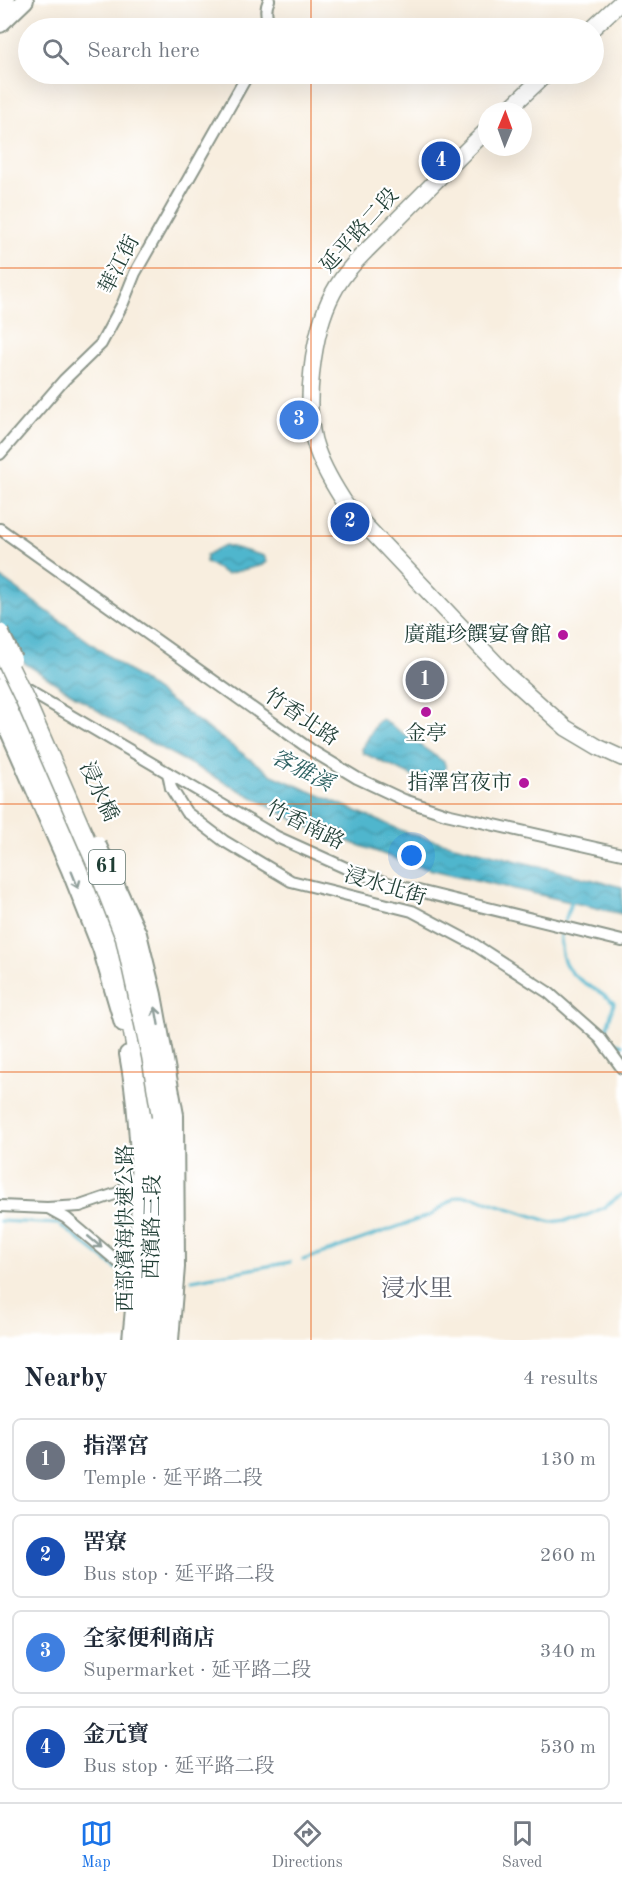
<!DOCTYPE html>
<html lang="en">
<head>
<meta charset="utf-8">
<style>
  :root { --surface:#fff; --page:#f2f2f3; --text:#1f2937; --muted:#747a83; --line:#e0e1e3; --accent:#1a73e8 }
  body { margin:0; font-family:"Old Standard TT","Noto Serif TC",serif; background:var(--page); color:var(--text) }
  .compass { position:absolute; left:478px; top:102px; width:54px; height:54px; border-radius:50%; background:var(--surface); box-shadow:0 6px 24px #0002; rotate:1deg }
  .you { position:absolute; left:412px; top:856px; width:21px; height:21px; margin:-15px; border:4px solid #fff; border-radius:50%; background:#1a73e8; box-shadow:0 0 0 9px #1a73e833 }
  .badge { display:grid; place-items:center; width:39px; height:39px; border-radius:50%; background:var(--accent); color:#fff; font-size:20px; font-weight:700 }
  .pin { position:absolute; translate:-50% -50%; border:3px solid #fff; box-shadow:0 2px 6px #0006 }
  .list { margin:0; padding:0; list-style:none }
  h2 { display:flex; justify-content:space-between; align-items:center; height:78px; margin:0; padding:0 24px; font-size:26px }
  h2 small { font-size:20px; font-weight:400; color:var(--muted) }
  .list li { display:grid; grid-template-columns:39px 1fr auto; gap:18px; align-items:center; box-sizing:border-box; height:84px; margin:0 12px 12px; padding:0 12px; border:2px solid var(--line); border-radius:9px }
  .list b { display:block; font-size:22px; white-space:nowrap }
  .list p { margin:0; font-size:20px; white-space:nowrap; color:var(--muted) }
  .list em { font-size:20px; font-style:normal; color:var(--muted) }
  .icon { flex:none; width:33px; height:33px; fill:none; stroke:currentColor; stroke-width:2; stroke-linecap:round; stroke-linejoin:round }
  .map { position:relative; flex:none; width:622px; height:1340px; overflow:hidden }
  .search { position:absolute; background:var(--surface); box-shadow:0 6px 24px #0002; left:18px; right:18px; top:18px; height:66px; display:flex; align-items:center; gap:15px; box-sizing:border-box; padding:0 21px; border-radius:33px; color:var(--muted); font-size:22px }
  .sheet { height:462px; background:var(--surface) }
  nav { display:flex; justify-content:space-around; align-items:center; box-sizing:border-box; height:84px; border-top:2px solid var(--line); background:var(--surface); font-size:16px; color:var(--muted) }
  nav a { display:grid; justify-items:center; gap:3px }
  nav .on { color:var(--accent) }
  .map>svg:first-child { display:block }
  .water { fill:url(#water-waves); stroke:#377a80; stroke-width:1.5 }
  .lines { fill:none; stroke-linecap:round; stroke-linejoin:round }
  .stream { stroke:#4fb6cd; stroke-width:3 }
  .street-casing { stroke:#8c968a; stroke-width:14 }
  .secondary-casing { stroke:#8c968a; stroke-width:18 }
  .primary-casing { stroke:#8c968a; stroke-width:20 }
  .highway-casing { stroke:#8c968a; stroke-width:21 }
  .street { stroke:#fff; stroke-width:10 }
  .secondary { stroke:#fff; stroke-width:15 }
  .primary { stroke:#fff; stroke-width:16 }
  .highway { stroke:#fff; stroke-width:18 }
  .primary-bridge-casing { stroke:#8c968a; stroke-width:20; stroke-linecap:butt }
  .highway-bridge-casing { stroke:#8c968a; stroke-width:21; stroke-linecap:butt }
  .primary-bridge { stroke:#fff; stroke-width:16 }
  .highway-bridge { stroke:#fff; stroke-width:18 }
  .oneway { stroke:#8f9e9a }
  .grid { fill:none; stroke:#e8590c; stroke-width:1.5; stroke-opacity:0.55 }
  .poi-dot { fill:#b5179e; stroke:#fff; stroke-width:2 }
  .labels { text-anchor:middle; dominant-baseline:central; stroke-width:4.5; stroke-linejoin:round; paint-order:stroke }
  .shield { fill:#fff; stroke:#627771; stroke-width:1.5 }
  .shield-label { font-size:20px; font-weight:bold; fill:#1f3d34 }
  .street-label { font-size:21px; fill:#1f3d34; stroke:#fff }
  .poi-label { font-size:21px; fill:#1f3d34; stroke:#fff; text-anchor:end }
  .water-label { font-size:22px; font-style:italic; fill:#2d6162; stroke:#fff }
  .quarter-label { font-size:24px; fill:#5a5e69; stroke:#fff }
</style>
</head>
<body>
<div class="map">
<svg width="622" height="1340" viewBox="0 0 622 1340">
  <defs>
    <pattern id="water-waves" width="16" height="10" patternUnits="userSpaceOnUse" patternTransform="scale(1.5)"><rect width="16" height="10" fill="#4fb6cd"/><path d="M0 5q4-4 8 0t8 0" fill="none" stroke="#4195a7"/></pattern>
  </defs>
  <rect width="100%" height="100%" fill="#fff"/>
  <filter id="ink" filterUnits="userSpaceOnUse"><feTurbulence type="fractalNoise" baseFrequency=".0167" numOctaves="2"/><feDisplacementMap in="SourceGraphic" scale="12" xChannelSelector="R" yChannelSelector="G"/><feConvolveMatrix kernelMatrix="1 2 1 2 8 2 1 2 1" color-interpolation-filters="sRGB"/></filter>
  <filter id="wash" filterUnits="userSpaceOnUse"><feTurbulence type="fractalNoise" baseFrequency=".008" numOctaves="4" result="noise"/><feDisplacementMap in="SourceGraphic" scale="24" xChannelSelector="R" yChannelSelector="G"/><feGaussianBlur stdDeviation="1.35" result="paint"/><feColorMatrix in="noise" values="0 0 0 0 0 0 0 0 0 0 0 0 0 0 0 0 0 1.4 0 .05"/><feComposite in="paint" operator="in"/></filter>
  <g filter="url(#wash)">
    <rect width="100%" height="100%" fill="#f8eedf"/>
    <g class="water">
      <path d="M 225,545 L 264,556 L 267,562 L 263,565 L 226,574 L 206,562 L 206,555 Z"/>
      <path d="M 0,577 L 272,775 L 410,834 L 622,887 L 622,914 L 416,866 L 308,827 L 131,732 L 0,647 Z"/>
      <path d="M 382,719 L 444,762 L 446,768 L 440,782 L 429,784 L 363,753 L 362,749 L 377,722 Z"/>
    </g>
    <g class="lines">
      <g class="stream">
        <path d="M 565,921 L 572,900"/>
        <path d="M 561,935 C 558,980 585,978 614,1003 L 606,1032 L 611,1041 L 622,1045"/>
        <path d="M 0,1221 L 59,1224 L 117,1269"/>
        <path d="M 303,1260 L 431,1215 L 455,1198 L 464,1196 L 474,1197 L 551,1222 L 575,1219 L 590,1214 L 603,1208 L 622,1194"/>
        <path d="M 192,1280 L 290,1262"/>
      </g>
    </g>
  </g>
  <g filter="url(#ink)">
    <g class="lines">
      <defs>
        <g id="street">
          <path d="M 268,28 C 269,16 263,14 269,0"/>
          <path d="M 0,454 L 64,380 L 101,344 L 123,303 L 135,273 L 248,74"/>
          <path d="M 0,529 L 314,752 L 357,778 L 404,800 L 446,814 L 622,854"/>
          <path d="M 0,674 L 277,837 L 348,869 L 394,885 L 622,941"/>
          <path d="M 168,773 L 171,788 L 186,812 L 224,841 L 291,881 L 412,911 L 472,943 L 549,993 L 600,1038 L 622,1068"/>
          <path d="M 0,1206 L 47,1208 L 80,1206 L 118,1193 L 138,1176"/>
          <path d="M 48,1208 L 66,1218 L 123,1266 L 136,1286"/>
        </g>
        <g id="secondary">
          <path d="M 593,28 L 622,1"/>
          <path d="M 507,111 L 546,74"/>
          <path d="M 487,130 C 455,161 424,193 393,224 C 372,246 347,266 333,293 C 313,330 302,410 317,450 C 324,470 335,488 347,506 L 507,675 L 566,728 L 598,747 L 622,758"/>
        </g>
        <g id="primary">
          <path d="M 0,6 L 6,0"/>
          <path d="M 0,24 L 25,0"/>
          <path d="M 0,711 L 70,870 L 101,948 L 123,1023"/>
          <path d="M 128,1054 C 145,1148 141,1245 131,1340"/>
          <path d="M 170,1340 L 176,1267 L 175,1115"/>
        </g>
        <g id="highway">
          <path d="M 0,688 L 84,867 L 112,942 L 128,1005 L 148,1117 L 151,1205 L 150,1307 L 145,1340"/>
          <path d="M 158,1340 C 169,1266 165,1191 161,1116"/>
        </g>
      </defs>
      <use href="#street" class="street-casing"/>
      <use href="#secondary" class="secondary-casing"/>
      <use href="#primary" class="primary-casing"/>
      <use href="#highway" class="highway-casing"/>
      <use href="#street" class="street"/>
      <use href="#secondary" class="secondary"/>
      <use href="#primary" class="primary"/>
      <use href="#highway" class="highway"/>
      <defs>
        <g id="primary-bridge">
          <path d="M 0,632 L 13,659"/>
          <path d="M 97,844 L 138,934 L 153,995 L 175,1115"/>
        </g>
        <path id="highway-bridge" d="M 0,648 L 25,700 L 95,861 L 125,938 L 151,1056 L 161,1116"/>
      </defs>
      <use href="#primary-bridge" class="primary-bridge-casing"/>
      <use href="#highway-bridge" class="highway-bridge-casing"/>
      <use href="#primary-bridge" class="primary-bridge"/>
      <use href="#highway-bridge" class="highway-bridge"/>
    </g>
    <defs><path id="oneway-shaft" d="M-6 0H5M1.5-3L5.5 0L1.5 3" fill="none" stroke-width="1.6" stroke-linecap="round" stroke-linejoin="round" transform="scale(1.5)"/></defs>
    <g class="oneway">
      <use href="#oneway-shaft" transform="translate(75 880) rotate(68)"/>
      <use href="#oneway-shaft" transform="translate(157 1016) rotate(-100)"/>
      <use href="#oneway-shaft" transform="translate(95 1242) rotate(40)"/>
    </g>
  </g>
  <path class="grid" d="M 311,0 L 311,28M 311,74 L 311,1340M 0,268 L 622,268M 0,536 L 622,536M 0,804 L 622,804M 0,1072 L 622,1072"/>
  <g class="poi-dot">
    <circle cx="563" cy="635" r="6"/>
    <circle cx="426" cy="712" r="6"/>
    <circle cx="524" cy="783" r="6"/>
  </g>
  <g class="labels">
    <rect class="shield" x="89" y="850" width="36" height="34" rx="4.5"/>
    <g class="shield-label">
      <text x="107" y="867">61</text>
    </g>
    <g class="street-label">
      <text transform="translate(360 231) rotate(-48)">延平路二段</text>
      <text transform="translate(120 265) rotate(-63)">華江街</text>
      <text transform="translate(301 718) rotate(34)">竹香北路</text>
      <text transform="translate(98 792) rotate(65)">浸水橋</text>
      <text transform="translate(305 826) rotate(26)">竹香南路</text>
      <text transform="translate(385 887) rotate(17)">浸水北街</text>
      <text transform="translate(153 1227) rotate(-89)">西濱路三段</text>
      <text transform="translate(126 1228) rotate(-90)">西部濱海快速公路</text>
    </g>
    <g class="poi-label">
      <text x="551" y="635">廣龍珍饌宴會館</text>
      <text x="426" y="734" text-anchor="middle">金亭</text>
      <text x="512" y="783">指澤宮夜市</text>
    </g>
    <g class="water-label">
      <text transform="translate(302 771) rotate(27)">客雅溪</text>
    </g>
    <g class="quarter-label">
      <text x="417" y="1290">浸水里</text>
    </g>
  </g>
</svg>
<svg class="compass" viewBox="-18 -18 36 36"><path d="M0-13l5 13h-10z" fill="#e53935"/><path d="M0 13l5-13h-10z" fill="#747a83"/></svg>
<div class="you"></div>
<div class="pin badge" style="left:425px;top:680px;background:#6b7280">1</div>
<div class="pin badge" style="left:350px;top:522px;background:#1a4fb4">2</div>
<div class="pin badge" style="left:299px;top:420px;background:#3f7fe0">3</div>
<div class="pin badge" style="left:441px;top:161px;background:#1a4fb4">4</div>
<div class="search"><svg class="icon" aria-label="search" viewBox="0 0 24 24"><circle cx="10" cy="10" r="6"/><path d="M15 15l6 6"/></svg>Search here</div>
</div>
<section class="sheet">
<h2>Nearby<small>4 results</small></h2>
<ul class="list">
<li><span class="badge" style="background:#6b7280">1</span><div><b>指澤宮</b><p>Temple · 延平路二段</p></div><em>130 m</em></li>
<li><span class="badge" style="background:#1a4fb4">2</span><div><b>罟寮</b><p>Bus stop · 延平路二段</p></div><em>260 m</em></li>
<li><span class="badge" style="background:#3f7fe0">3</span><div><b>全家便利商店</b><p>Supermarket · 延平路二段</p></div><em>340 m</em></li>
<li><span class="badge" style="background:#1a4fb4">4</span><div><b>金元寶</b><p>Bus stop · 延平路二段</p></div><em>530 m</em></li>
</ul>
</section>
<nav>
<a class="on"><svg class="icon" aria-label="map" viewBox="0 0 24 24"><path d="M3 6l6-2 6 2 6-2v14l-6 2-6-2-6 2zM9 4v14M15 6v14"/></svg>Map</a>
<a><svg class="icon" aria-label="directions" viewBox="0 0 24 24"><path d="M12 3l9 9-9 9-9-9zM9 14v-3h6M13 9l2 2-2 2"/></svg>Directions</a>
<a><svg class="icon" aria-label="saved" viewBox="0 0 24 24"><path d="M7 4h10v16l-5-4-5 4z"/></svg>Saved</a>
</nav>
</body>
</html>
